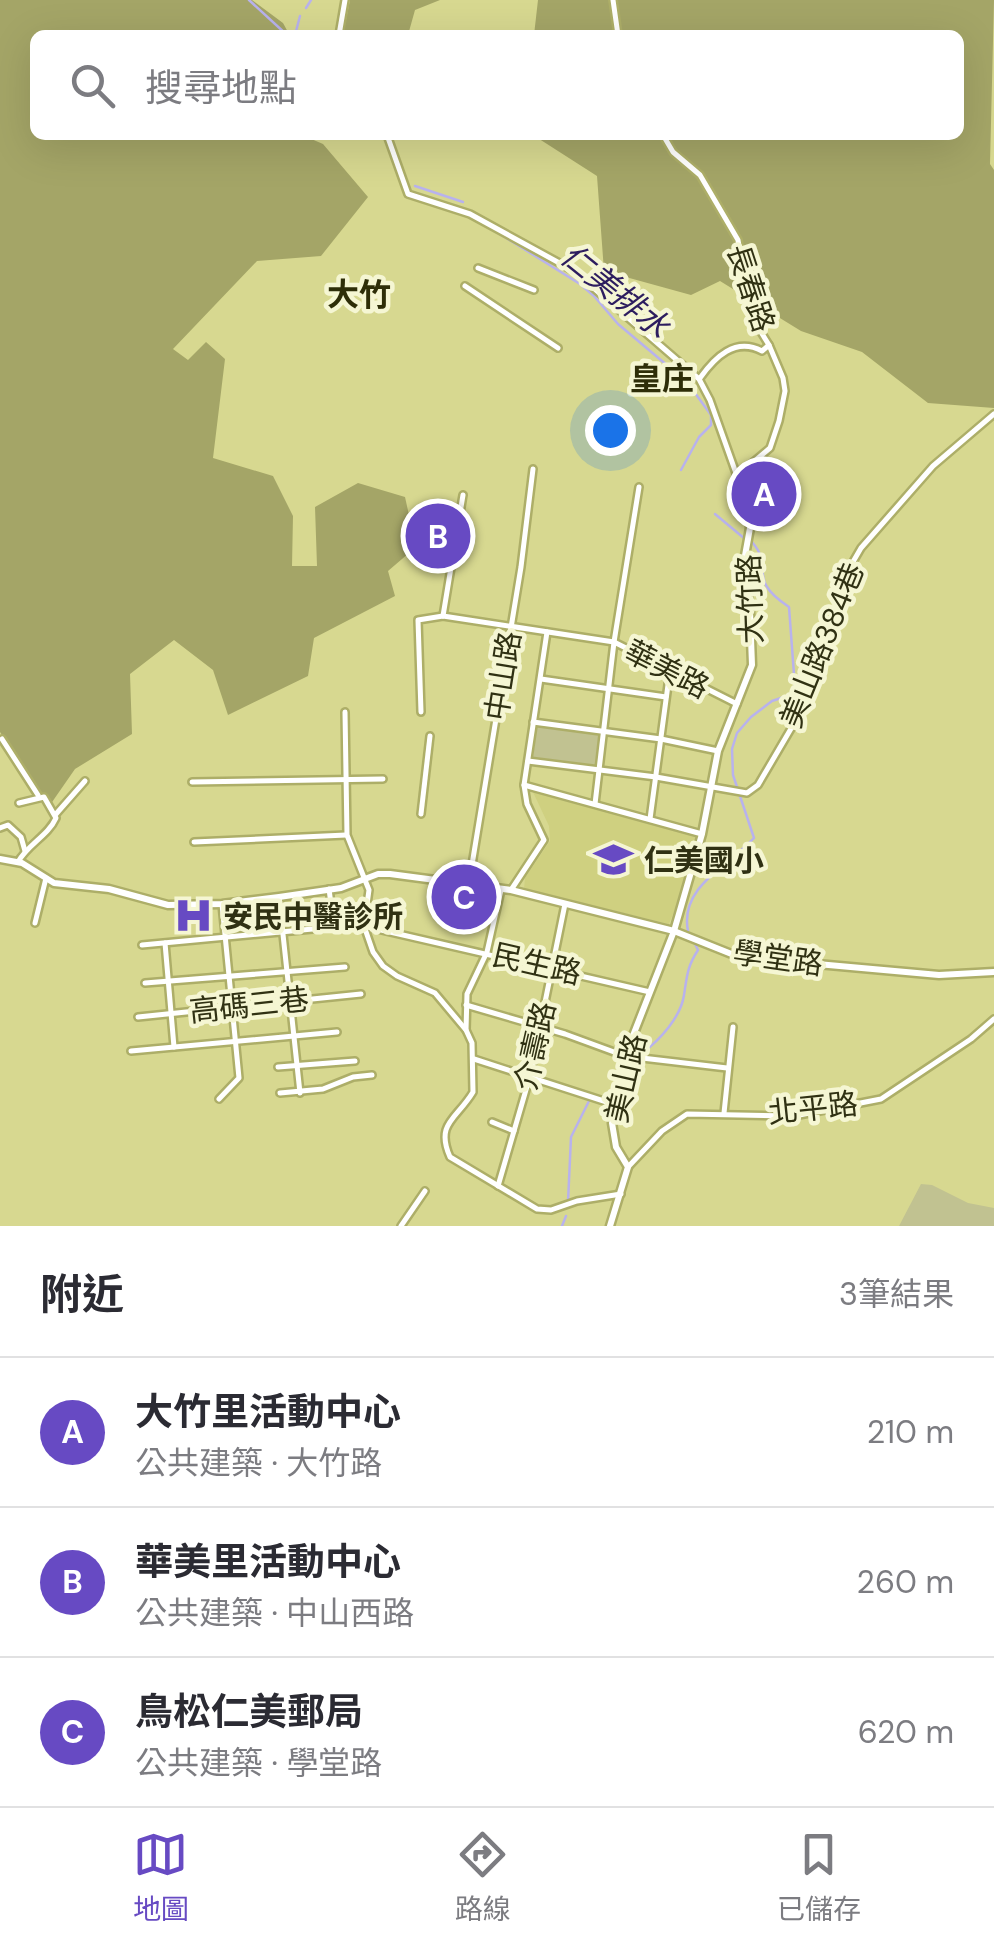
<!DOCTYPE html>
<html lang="zh-TW">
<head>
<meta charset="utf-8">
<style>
  :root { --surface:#fff; --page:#f7f7f7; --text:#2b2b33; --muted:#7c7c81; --line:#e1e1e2; --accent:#674ac3 }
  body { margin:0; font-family:"DM Sans","Noto Sans TC",sans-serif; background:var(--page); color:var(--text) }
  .you { position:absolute; left:610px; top:430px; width:35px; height:35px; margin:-25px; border:8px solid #fff; border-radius:50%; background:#1a73e8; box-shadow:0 0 0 15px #1a73e833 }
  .badge { display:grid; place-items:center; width:65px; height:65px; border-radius:50%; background:var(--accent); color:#fff; font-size:32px; font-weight:700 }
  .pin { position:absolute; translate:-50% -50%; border:5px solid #fff; box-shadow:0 2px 10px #0006 }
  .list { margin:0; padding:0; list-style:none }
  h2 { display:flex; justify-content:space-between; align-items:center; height:130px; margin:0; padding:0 40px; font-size:42px }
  h2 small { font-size:32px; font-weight:400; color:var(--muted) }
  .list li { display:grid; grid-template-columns:65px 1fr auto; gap:30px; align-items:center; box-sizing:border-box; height:150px; padding:0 40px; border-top:2px solid var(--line) }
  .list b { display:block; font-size:38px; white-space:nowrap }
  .list p { margin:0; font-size:32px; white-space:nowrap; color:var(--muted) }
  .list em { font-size:32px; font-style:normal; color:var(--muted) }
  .icon { flex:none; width:55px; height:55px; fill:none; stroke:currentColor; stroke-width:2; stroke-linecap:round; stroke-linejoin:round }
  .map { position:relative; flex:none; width:994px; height:1226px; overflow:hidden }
  .search { position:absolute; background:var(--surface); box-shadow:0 10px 40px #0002; left:30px; right:30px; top:30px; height:110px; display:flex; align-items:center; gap:25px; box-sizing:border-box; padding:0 35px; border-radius:15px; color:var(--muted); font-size:38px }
  .sheet { height:580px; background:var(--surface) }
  nav { display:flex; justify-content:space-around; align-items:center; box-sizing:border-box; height:140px; border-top:2px solid var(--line); background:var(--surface); font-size:28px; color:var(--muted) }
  nav a { display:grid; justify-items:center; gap:5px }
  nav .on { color:var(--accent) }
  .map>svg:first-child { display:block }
  .built { fill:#cfd080 }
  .green { fill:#c1c291 }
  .forest { fill:#a4a567 }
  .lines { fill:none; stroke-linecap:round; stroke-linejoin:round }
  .stream { stroke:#b8b2ed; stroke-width:2.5 }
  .minor-casing { stroke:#adae68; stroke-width:10 }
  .tertiary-casing { stroke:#adae68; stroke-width:11 }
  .minor { stroke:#fff; stroke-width:5 }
  .tertiary { stroke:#fff; stroke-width:6 }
  .labels { text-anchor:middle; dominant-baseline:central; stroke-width:9; stroke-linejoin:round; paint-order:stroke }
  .street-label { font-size:30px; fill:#303113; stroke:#f5f6d3 }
  .poi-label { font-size:30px; font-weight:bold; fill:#303113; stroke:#f5f6d3; text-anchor:start }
  .water-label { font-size:32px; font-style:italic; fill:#2d1d5f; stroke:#f5f6d3 }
  .neighbourhood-label { font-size:32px; font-weight:bold; fill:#2e2e08; stroke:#f5f6d3 }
</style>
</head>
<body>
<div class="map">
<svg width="994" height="1226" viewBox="0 0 994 1226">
  <rect width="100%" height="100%" fill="#d7d890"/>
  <path class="built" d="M 532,790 L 697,836 L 686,881 L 669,924 L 524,889 L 525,878 L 550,841 L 549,826 Z"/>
  <g class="green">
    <path d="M 537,726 L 599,734 L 595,765 L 533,757 Z"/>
    <path d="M 921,1184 L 932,1185 L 968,1203 L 994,1208 L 994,1226 L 899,1226 Z"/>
  </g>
  <g class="forest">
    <path d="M 0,0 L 252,0 L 283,23 L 289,34 L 293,32 L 292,35 L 35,35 L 35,135 L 302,135 L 323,144 L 368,197 L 321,256 L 257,261 L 173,349 L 188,360 L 206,342 L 225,359 L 213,458 L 273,476 L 293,516 L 292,566 L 317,566 L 315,507 L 358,483 L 405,497 L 416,547 L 388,571 L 395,596 L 314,638 L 308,676 L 228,715 L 213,670 L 174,640 L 130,674 L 132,734 L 75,769 L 50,805 L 0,732 Z"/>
    <path d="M 350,0 L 440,0 L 415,10 L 408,35 L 343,35 Z"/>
    <path d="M 538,0 L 994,0 L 990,164 L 994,170 L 994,408 L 928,403 L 862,352 L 801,331 L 720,281 L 691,295 L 604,271 L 597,176 L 533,135 L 959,135 L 959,35 L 534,35 Z"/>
  </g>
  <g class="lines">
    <g class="stream">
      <path d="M 249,0 L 287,35"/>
      <path d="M 306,8 L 311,0"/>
      <path d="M 295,35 L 300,16"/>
      <path d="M 415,186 L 463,202"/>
      <path d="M 492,229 L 580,284 L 594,296 L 618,324 L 687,382 L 711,415 L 711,425 L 699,437 L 681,470"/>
      <path d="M 715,514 L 745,539"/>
      <path d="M 688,931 C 679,887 729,865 754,838 L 733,775 L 732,749 L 737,733 L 751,717 L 772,701 L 793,694 L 795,688 L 789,607 C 745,578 775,568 752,542"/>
      <path d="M 642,1053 C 659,1041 681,1017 684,995 C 687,976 687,967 698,950 L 695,944"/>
      <path d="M 568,1202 L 571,1137 L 589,1101"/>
      <path d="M 562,1226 L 566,1216"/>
    </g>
    <defs>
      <g id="minor">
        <path d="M 613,0 L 618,35"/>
        <path d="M 339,35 L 345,0"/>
        <path d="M 387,135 L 408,194 L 470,214 L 574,271 L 699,379 L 710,400 L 737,476 L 770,448 L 779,421 L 785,391 L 783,378 L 769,345"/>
        <path d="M 663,135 L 673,152 L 700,175 L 738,240 L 748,300 L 758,313 L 761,332 L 769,345 L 762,351 C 735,337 715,357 700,378"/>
        <path d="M 478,268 L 534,290"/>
        <path d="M 465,286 L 558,348"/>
        <path d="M 443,616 L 463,495"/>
        <path d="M 541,679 L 666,697"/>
        <path d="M 345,712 L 347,835 L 369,890 L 364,926 L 373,952 L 383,966 L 397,976 L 435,993 L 466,1030 L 472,1043 L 473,1092 C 457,1119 435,1123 450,1157 L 537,1209 L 551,1210 L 577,1201 L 621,1194"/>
        <path d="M 421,712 L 418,620 L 443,616 L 614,642 L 737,704"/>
        <path d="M 533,722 L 661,739 L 718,751"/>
        <path d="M 2,739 L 38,795"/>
        <path d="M 528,761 L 656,777 L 747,793 L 758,785 L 799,715 L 825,651 L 850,567 L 861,548 L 933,466 L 994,414"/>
        <path d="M 192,782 L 383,779"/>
        <path d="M 524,785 L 702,834"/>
        <path d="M 595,804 L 614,642 L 639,487"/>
        <path d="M 56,814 L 85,781"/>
        <path d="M 421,814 L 430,736"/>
        <path d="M 650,819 L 670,670"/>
        <path d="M 0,828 L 8,825 L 21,837 L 25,851"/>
        <path d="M 194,842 L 346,835"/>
        <path d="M 18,862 C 28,844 48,836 56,818 L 44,797 L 19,803"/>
        <path d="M 469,883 L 521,567 L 533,469"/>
        <path d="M 511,890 L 544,840 L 527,804 L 524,785 L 547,632"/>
        <path d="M 279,897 L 300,1093"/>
        <path d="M 35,923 L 46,878"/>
        <path d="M 364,926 L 650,992"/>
        <path d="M 165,943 L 174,1047"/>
        <path d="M 142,945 L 334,927 L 329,889"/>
        <path d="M 145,983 L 345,967"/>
        <path d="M 466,1005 L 565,1034 L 625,1056 L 727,1068"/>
        <path d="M 138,1017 L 361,994"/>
        <path d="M 466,1030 L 467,994 L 487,952 L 501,890"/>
        <path d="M 131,1051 L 337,1032"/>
        <path d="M 474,1059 L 613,1104"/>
        <path d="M 278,1067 L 355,1061"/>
        <path d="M 280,1093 L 323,1089 L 353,1077 L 372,1075"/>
        <path d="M 219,1099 L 239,1078 L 222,904"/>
        <path d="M 724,1113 L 733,1027"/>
        <path d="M 492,1122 L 514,1131"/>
        <path d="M 628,1167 L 662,1131 L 687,1114 L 794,1116 L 881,1099 L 971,1039 L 994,1019"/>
        <path d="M 498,1186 L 530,1076 L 565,904"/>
        <path d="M 401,1226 L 425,1191"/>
      </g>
      <g id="tertiary">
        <path d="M 0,859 L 22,863 L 54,883 L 109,889 L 168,905 L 222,904 L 279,897 L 341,888 L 378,874 L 390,874 L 511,890 L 674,931 L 739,957 L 939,975 L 994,972"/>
        <path d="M 610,1226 L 628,1167 L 616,1147 L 612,1123 L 625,1056 L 674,931 L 702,834 L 718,751 L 752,665 L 750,612 L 744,561 L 750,528 L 750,507 L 737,476"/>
      </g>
    </defs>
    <use href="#minor" class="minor-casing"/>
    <use href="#tertiary" class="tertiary-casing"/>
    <use href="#minor" class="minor"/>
    <use href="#tertiary" class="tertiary"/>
  </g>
  <defs>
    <symbol id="school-bare" viewBox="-9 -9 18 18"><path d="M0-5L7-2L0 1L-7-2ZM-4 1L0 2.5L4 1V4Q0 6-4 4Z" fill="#674ac3" stroke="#f5f6d3" stroke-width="2.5" paint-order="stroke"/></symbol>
    <symbol id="hospital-bare" viewBox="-9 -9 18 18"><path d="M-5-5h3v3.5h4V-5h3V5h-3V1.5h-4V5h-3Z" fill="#674ac3" stroke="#f5f6d3" stroke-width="2.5" paint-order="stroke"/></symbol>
  </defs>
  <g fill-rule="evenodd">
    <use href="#school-bare" x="586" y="832" width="55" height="55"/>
    <use href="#hospital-bare" x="166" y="888" width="55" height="55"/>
  </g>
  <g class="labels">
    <g class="street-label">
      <text transform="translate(751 288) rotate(72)">長春路</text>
      <text transform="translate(750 599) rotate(-92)">大竹路</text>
      <text transform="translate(822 645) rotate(-68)">美山路384巷</text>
      <text transform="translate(667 669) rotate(27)">華美路</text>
      <text transform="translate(503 676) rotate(-81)">中山路</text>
      <text transform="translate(778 958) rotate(8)">學堂路</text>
      <text transform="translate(537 964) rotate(13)">民生路</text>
      <text transform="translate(249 1005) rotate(-6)">高碼三巷</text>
      <text transform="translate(535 1046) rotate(-77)">介壽路</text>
      <text transform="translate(626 1078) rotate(-77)">美山路</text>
      <text transform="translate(813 1108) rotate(-6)">北平路</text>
    </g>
    <g class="poi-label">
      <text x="644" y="860">仁美國小</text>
      <text x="223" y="916">安民中醫診所</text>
    </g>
    <g class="water-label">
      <text transform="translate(615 291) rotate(39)">仁美排水</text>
    </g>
    <g class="neighbourhood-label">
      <text x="359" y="295">大竹</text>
      <text x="662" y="379">皇庄</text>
    </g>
  </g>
</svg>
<div class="you"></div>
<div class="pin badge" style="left:764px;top:494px">A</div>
<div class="pin badge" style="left:438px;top:536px">B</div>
<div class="pin badge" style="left:464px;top:897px">C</div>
<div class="search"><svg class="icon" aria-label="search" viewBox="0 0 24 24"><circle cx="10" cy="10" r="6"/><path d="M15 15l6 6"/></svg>搜尋地點</div>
</div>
<section class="sheet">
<h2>附近<small>3筆結果</small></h2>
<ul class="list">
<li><span class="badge">A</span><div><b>大竹里活動中心</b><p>公共建築 · 大竹路</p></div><em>210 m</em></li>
<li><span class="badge">B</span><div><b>華美里活動中心</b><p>公共建築 · 中山西路</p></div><em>260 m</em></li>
<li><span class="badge">C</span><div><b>鳥松仁美郵局</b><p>公共建築 · 學堂路</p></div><em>620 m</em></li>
</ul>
</section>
<nav>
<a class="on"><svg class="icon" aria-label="map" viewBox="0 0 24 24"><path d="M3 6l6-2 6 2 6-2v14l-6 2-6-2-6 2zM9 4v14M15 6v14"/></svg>地圖</a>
<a><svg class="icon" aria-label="directions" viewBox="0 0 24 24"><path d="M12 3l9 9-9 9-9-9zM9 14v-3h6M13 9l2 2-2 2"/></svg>路線</a>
<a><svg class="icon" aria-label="saved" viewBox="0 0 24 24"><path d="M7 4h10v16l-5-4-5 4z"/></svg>已儲存</a>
</nav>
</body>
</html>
